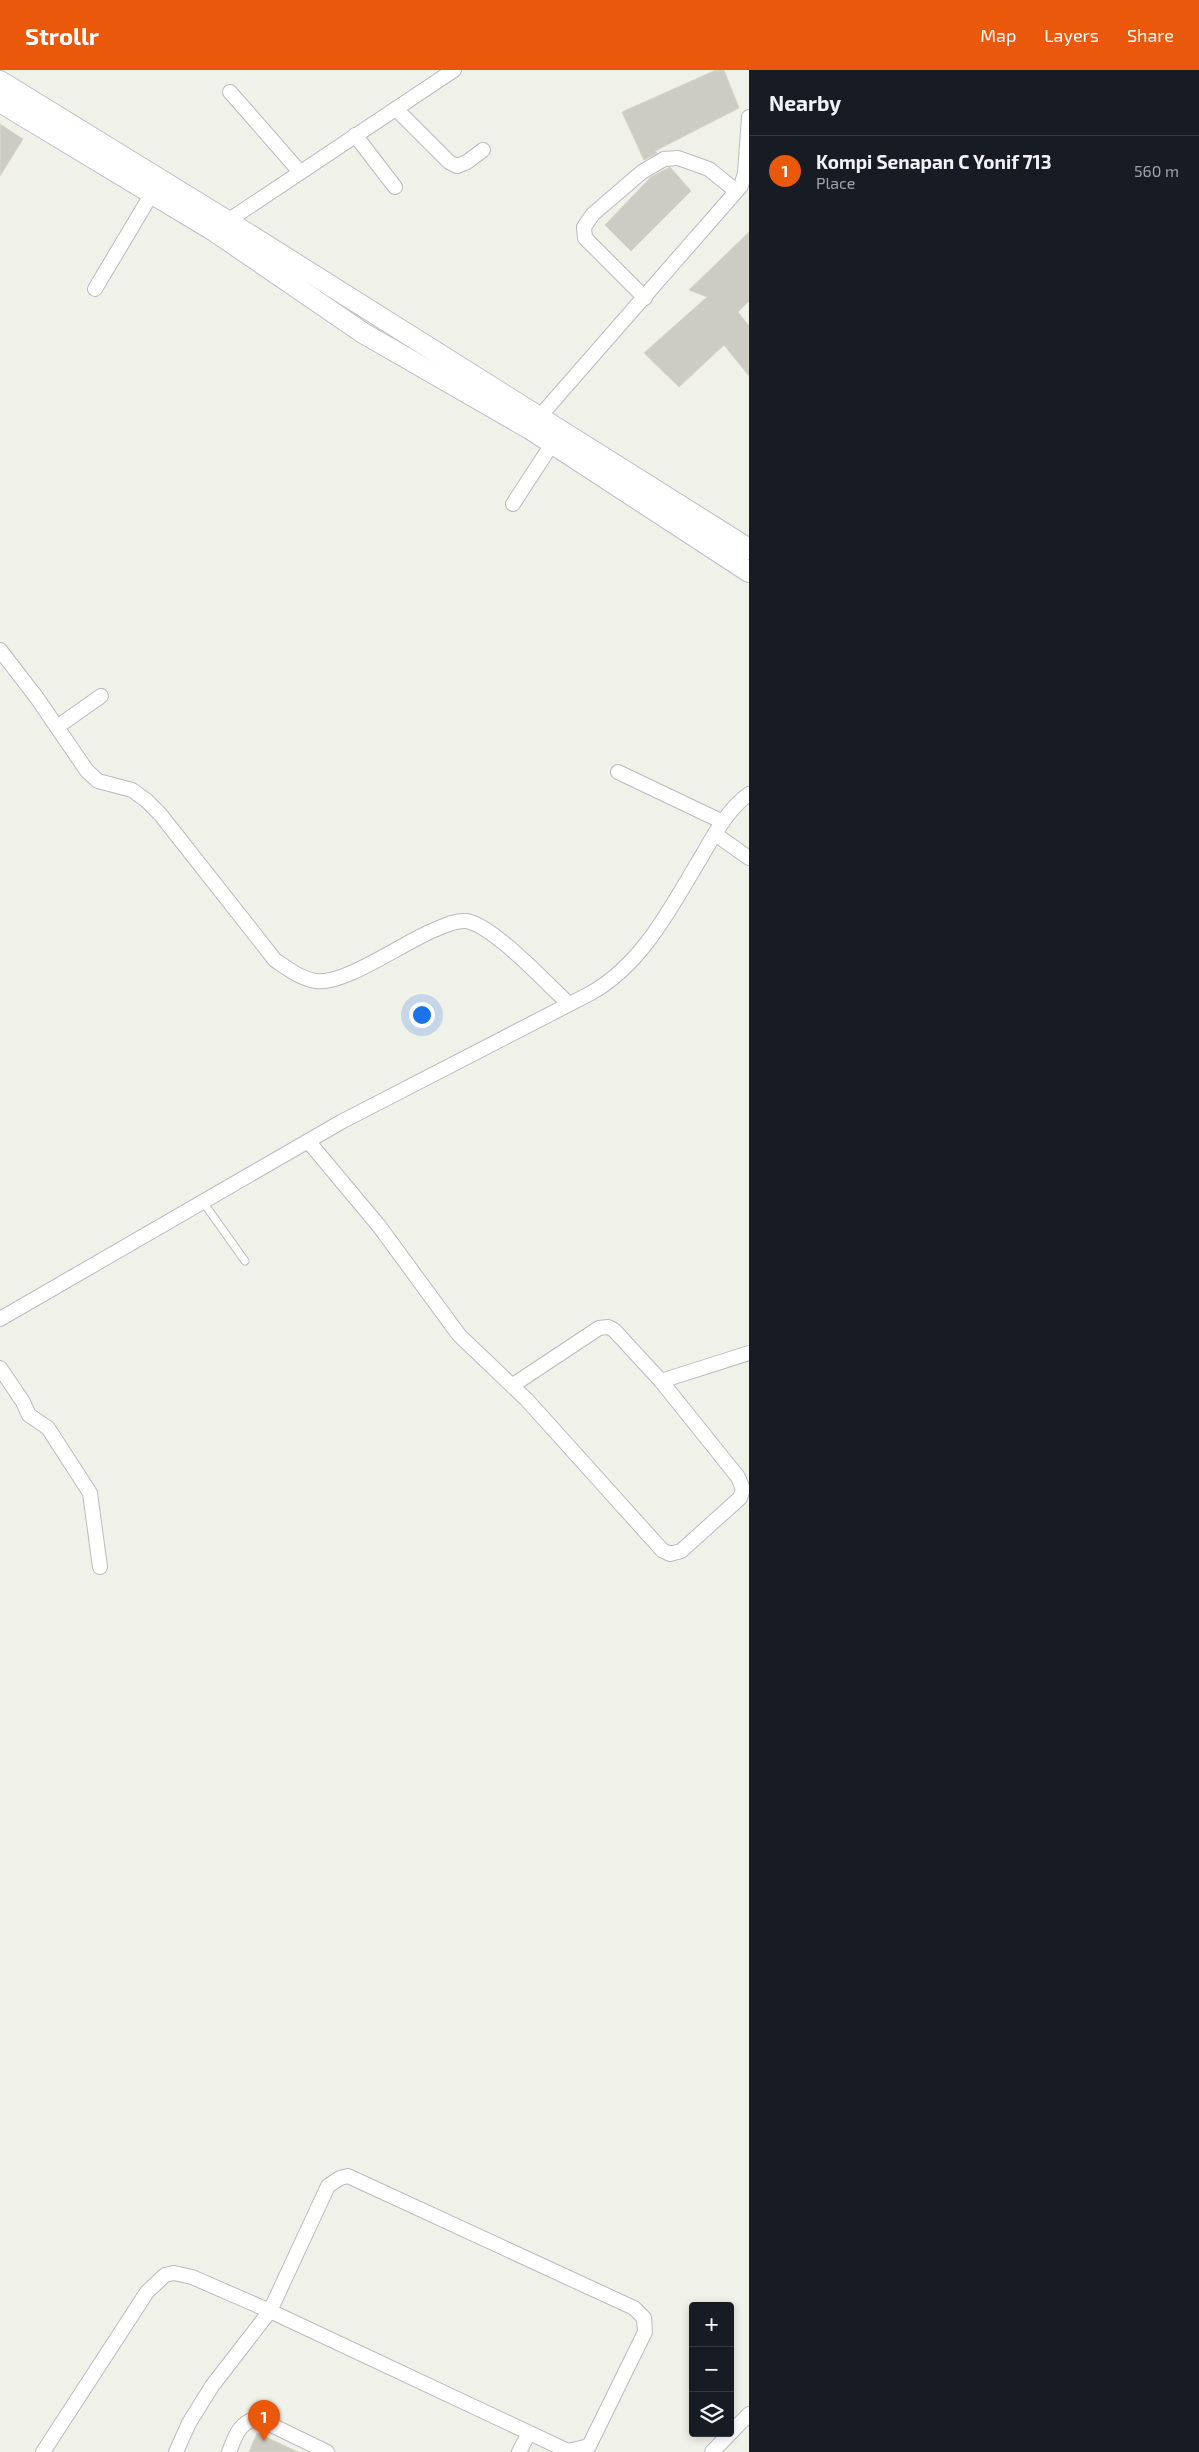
<!DOCTYPE html>
<html lang="en">
<head>
<meta charset="utf-8">
<style>
  :root { --surface:#171b24; --page:#242831; --text:#f1f3f6; --muted:#9ea1a6; --line:#363941; --accent:#ea580c }
  body { margin:0; font-family:"Exo 2",sans-serif; background:var(--page); color:var(--text) }
  .controls { position:absolute; right:15px; bottom:15px; display:grid; overflow:hidden; border-radius:5px; box-shadow:0 2px 8px #0003 }
  .controls button { width:45px; height:45px; display:grid; place-items:center; padding:0; border:0; border-bottom:1px solid var(--line); background:var(--surface); color:var(--text); font:25px sans-serif }
  .you { position:absolute; left:421px; top:944px; width:18px; height:18px; margin:-12px; border:4px solid #fff; border-radius:50%; background:#1a73e8; box-shadow:0 0 0 8px #1a73e833 }
  .badge { display:grid; place-items:center; width:32px; height:32px; border-radius:50%; background:var(--accent); color:#fff; font-size:16px; font-weight:700 }
  .pin { position:absolute; translate:-50% -41px; filter:drop-shadow(0 1px 2px #0008) }
  .pin::after { content:''; position:absolute; top:26px; width:18px; height:15px; background:inherit; clip-path:polygon(0 0,100% 0,50% 100%) }
  .list { margin:0; padding:0; list-style:none }
  h2 { display:flex; justify-content:space-between; align-items:center; height:65px; margin:0; padding:0 20px; font-size:21px }
  h2 small { font-size:16px; font-weight:400; color:var(--muted) }
  .list li { display:grid; grid-template-columns:32px 1fr auto; gap:15px; align-items:center; box-sizing:border-box; height:70px; padding:0 20px; border-top:1px solid var(--line) }
  .list b { display:block; font-size:19px; white-space:nowrap }
  .list p { margin:0; font-size:16px; white-space:nowrap; color:var(--muted) }
  .list em { font-size:16px; font-style:normal; color:var(--muted) }
  .icon { flex:none; width:28px; height:28px; fill:none; stroke:currentColor; stroke-width:2; stroke-linecap:round; stroke-linejoin:round }
  .map { position:relative; flex:none; width:749px; height:2382px; overflow:hidden }
  header { display:flex; align-items:center; gap:30px; box-sizing:border-box; height:70px; padding:0 25px; background:var(--accent); color:#fff }
  header strong { font-size:24px }
  nav { display:flex; gap:28px; margin-inline-start:auto; font-size:18px }
  main { display:flex }
  aside { flex:1; background:var(--surface) }
  .map>svg:first-child { display:block }
  .building { fill:#ccccc4; stroke:#d6d5c6 }
  .lines { fill:none; stroke-linecap:round; stroke-linejoin:round }
  .service-casing { stroke:#babac1; stroke-width:9 }
  .minor-casing { stroke:#babac1; stroke-width:16 }
  .secondary-casing { stroke:#bdbdc5; stroke-width:22 }
  .service { stroke:#fff; stroke-width:7 }
  .minor { stroke:#fff; stroke-width:14 }
  .secondary { stroke:#fff; stroke-width:20 }
</style>
</head>
<body>
<header>
<strong>Strollr</strong>
<nav><a>Map</a><a>Layers</a><a>Share</a></nav>
</header>
<main>
<div class="map">
<svg width="749" height="2382" viewBox="0 0 749 2382">
  <rect width="100%" height="100%" fill="#f0f1e8"/>
  <g class="building">
    <path d="M 716,0 L 724,0 L 739,38 L 655,81 L 657,83 L 644,90 L 622,42 Z"/>
    <path d="M 0,54 L 23,69 L 0,106 Z"/>
    <path d="M 670,97 L 691,121 L 631,181 L 605,155 L 651,107 Z"/>
    <path d="M 749,162 L 749,231 L 738,242 L 749,256 L 749,306 L 724,275 L 679,317 L 644,283 L 707,227 L 689,220 Z"/>
    <path d="M 257,2363 L 298,2382 L 249,2382 Z"/>
  </g>
  <g class="lines">
    <defs>
      <path id="service" d="M 203,1132 L 245,1191"/>
      <g id="minor">
        <path d="M 230,22 L 300,102"/>
        <path d="M 396,39 L 449,92 L 457,96 L 467,92 L 483,80"/>
        <path d="M 355,65 L 395,117"/>
        <path d="M 220,156 L 454,0"/>
        <path d="M 95,219 L 151,125"/>
        <path d="M 645,228 L 585,168 L 584,157 L 593,144 L 642,102 L 664,89 L 678,88 L 709,99 L 736,121"/>
        <path d="M 534,353 L 741,116 L 745,103 L 749,47"/>
        <path d="M 513,434 L 552,374"/>
        <path d="M 0,580 L 37,628 L 87,701 L 98,711 L 132,720 L 146,730 L 160,744 L 275,890 C 287,898 301,909 316,911 C 345,915 404,872 434,860 C 444,856 455,850 466,851 C 492,854 548,915 569,934"/>
        <path d="M 57,657 L 101,626"/>
        <path d="M 618,702 L 723,752"/>
        <path d="M 715,764 L 749,788"/>
        <path d="M 308,1071 L 379,1156 L 459,1265 L 527,1330 L 662,1480 L 670,1484 L 681,1481 L 740,1428 L 743,1419 L 738,1407 L 661,1311 L 614,1260 L 608,1257 L 599,1258 L 513,1315"/>
        <path d="M 0,1249 L 341,1052 L 591,923 C 644,893 672,835 703,784 C 715,763 729,738 749,724"/>
        <path d="M 0,1298 L 23,1332 L 29,1345 L 48,1358 L 90,1423 L 100,1497"/>
        <path d="M 661,1311 L 749,1283"/>
        <path d="M 43,2382 L 147,2222 L 165,2205 L 174,2203 L 192,2207 L 270,2241 L 568,2381 L 589,2376 L 645,2262 L 644,2248 L 634,2238 L 348,2106 L 340,2108 L 328,2116 L 270,2241 L 212,2316 L 189,2353 L 176,2382"/>
        <path d="M 229,2382 C 236,2365 238,2354 257,2348 L 327,2382"/>
        <path d="M 519,2382 L 529,2363"/>
        <path d="M 712,2382 L 749,2344"/>
      </g>
      <g id="secondary">
        <path d="M 0,11 L 226,150 L 749,479"/>
        <path d="M 0,32 L 214,161 L 363,263 L 530,359 L 749,502"/>
      </g>
    </defs>
    <use href="#service" class="service-casing"/>
    <use href="#minor" class="minor-casing"/>
    <use href="#secondary" class="secondary-casing"/>
    <use href="#service" class="service"/>
    <use href="#minor" class="minor"/>
    <use href="#secondary" class="secondary"/>
  </g>
</svg>
<div class="controls">
<button>+</button>
<button>−</button>
<button><svg class="icon" aria-label="layers" viewBox="0 0 24 24"><path d="M12 4l9 5-9 5-9-5zM3 14l9 5 9-5"/></svg></button>
</div>
<div class="you"></div>
<div class="pin badge" style="left:264px;top:2371px">1</div>
</div>
<aside>
<h2>Nearby<small></small></h2>
<ul class="list">
<li><span class="badge">1</span><div><b>Kompi Senapan C Yonif 713</b><p>Place</p></div><em>560 m</em></li>
</ul>
</aside>
</main>
</body>
</html>
